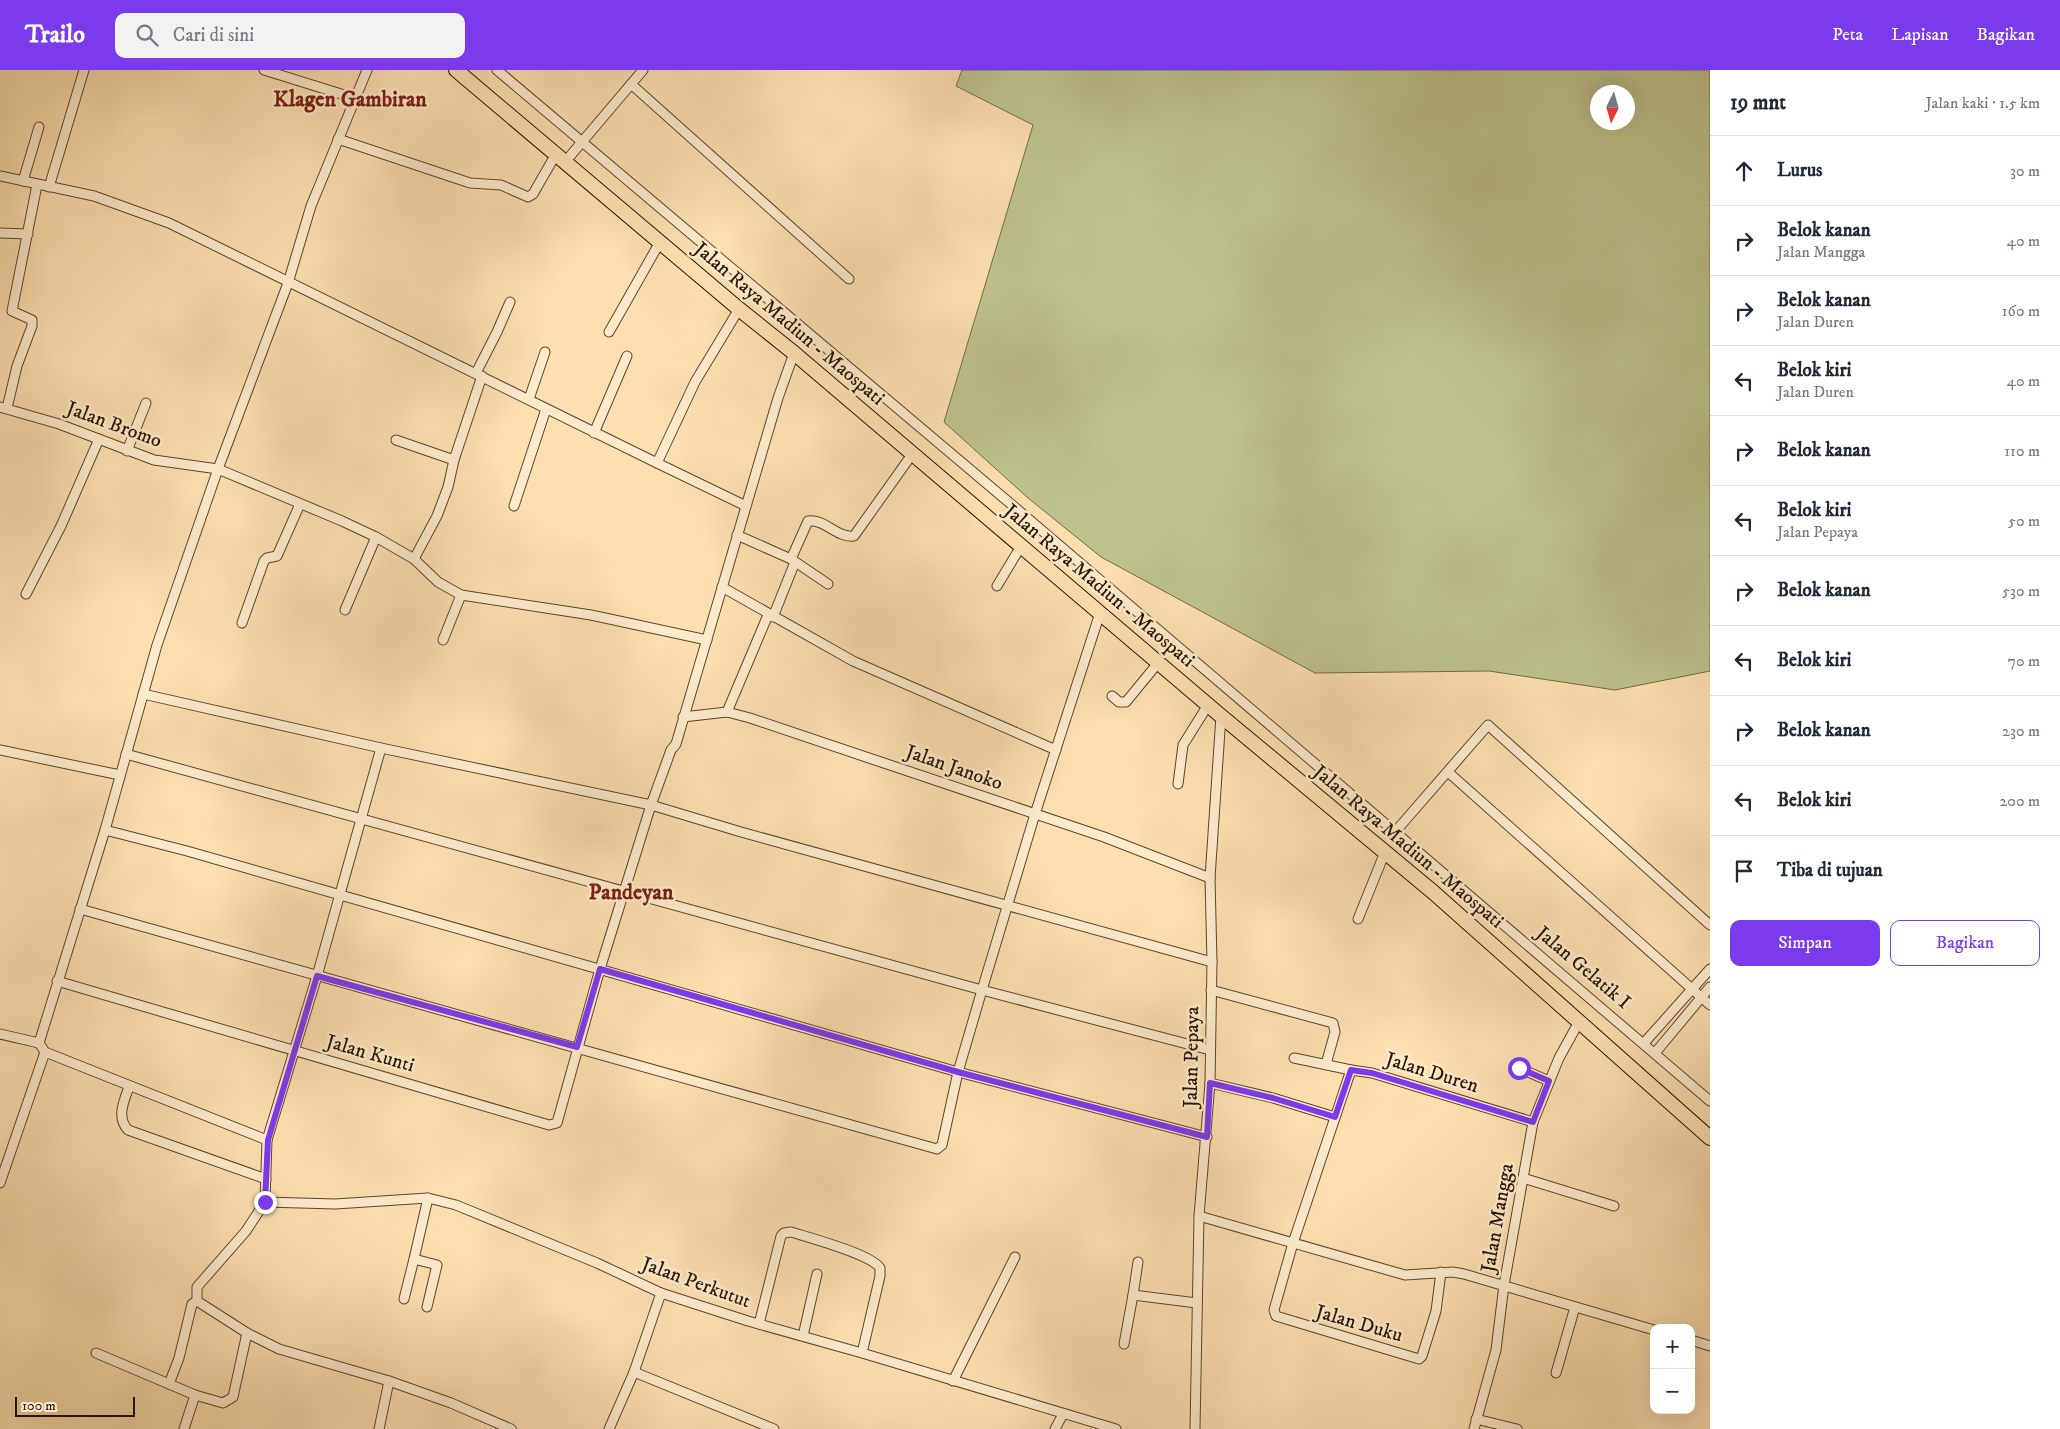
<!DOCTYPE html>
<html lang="id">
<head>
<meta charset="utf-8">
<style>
  :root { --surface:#fff; --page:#f2f2f3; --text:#1f2937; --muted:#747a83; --line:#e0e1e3; --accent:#7c3aed }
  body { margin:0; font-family:"IM FELL DW Pica",serif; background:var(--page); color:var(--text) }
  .controls { position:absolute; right:15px; bottom:15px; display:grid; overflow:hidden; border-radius:10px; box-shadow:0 5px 20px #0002 }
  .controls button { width:45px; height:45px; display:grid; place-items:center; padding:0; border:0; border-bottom:1px solid var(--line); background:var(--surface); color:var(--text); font:25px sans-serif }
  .compass { position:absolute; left:1590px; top:15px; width:45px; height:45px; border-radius:50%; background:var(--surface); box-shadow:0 5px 20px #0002; rotate:185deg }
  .scale { position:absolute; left:15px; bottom:12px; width:120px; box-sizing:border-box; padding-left:5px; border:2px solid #291400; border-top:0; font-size:14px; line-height:18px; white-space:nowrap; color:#291400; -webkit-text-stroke:4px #fdeacb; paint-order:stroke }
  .stop { position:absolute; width:15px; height:15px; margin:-11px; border:4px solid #7c3aed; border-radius:50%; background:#fff }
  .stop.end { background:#7c3aed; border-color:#fff; box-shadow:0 1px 5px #0008 }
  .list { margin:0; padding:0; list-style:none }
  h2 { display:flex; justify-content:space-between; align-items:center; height:65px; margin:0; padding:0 20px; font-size:21px }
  h2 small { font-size:16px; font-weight:400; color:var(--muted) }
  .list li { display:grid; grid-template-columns:32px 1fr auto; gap:15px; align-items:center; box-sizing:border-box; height:70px; padding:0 20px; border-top:1px solid var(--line) }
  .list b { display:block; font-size:19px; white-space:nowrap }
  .list p { margin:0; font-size:16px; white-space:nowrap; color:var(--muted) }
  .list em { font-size:16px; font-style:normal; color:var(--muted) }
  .actions { display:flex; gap:10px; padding:15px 20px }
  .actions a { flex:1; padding:11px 0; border:1px solid var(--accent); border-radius:10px; text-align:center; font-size:18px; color:var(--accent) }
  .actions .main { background:var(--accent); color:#fff }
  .icon { flex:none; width:28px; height:28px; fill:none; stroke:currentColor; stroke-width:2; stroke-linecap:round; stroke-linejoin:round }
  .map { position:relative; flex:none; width:1710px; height:1359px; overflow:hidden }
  header { display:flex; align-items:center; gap:30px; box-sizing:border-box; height:70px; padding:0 25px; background:var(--accent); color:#fff }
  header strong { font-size:24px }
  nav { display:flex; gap:28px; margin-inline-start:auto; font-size:18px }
  .search { width:350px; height:45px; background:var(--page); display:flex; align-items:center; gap:12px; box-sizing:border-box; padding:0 18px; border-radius:10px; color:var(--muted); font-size:19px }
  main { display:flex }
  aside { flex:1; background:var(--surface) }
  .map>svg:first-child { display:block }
  .green { fill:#bdc28c; stroke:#736b46; fill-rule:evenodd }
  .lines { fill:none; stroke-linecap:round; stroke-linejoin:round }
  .minor-casing { stroke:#5e462c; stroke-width:11 }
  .trunk-casing { stroke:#291400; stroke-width:16 }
  .minor { stroke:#fdeacb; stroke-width:9 }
  .trunk { stroke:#fcdeaf; stroke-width:14 }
  .route { stroke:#7c3aed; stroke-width:6 }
  .labels { text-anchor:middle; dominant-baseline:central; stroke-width:5; stroke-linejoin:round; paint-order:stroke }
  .street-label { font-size:20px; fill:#291400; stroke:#fdeacb }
  .quarter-label { font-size:22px; font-weight:bold; fill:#7a1f14; stroke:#fdeacb }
</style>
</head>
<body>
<header>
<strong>Trailo</strong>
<div class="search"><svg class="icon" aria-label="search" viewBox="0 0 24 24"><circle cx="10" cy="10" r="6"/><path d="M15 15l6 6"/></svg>Cari di sini</div>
<nav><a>Peta</a><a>Lapisan</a><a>Bagikan</a></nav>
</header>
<main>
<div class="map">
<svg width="1710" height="1359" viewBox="0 0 1710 1359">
  <rect width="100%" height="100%" fill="#fcdeaf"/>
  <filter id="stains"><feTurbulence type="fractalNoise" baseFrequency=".004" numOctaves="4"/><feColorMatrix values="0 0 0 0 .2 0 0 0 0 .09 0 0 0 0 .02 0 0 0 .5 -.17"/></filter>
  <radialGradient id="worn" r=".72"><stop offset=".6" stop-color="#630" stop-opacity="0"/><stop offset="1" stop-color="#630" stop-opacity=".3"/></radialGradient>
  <path class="green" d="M 962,0 L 1710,0 L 1710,601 L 1615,620 L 1489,601 L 1315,603 L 1101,487 L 1028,428 L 944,352 L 1033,55 L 956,16 ZM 1598,22 L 1628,22 L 1628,52 L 1598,52 Z"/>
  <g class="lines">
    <defs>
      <g id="minor">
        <path d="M 264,0 L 354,28"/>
        <path d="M 497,0 L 1018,440 L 1710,1031"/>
        <path d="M 631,14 L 849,209"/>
        <path d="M 338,69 L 470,113 L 501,115 L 528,127 L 533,124 L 556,84"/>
        <path d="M 565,92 L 643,0"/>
        <path d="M 0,106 L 94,126 L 169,153 L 657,393 L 695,312 L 739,239"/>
        <path d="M 23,111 L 39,57"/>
        <path d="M 49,117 L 84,0"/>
        <path d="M 0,163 L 28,164"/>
        <path d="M 609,262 L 660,172"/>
        <path d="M 476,303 L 497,262 L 510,232"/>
        <path d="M 529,329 L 545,282"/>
        <path d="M 0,337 L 59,354 L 154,390 L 218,399 L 342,451 L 376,467 L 414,489 L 438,512 L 461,525 L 591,545 L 707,570"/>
        <path d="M 7,338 L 17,296 L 32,256 L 32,250 L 12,241 L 37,115"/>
        <path d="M 594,363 L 627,286"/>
        <path d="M 396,370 L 454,390"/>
        <path d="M 127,381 L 146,333"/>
        <path d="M 657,393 L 746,436"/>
        <path d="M 514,436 L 546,339"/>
        <path d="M 737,465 L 791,489"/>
        <path d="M 414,489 L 437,446 L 448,417 L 454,390 L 482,306"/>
        <path d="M 828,514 L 791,489 L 808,451 C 826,449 836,468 854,466 L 913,383"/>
        <path d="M 997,516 L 1021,476"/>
        <path d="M 722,517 L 853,591 L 1056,680"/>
        <path d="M 26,524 L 61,456 L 99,369"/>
        <path d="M 345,540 L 376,467"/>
        <path d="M 773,547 L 795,492"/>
        <path d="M 242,553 L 264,491 L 267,488 L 277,486 L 300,434"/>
        <path d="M 443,570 L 461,525"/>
        <path d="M 143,624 L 381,678 L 651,735 L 741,762 L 1212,892"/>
        <path d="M 1112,626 L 1119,632 L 1126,632 L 1158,593"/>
        <path d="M 727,642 L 768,545"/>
        <path d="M 683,647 L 727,642 L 750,648 L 1104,767 L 1210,808"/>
        <path d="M 381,678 L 317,906 L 267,1070 L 265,1132 L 246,1161 L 197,1217 L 197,1231 L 247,1263 L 279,1279 L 389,1311 L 451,1333 L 511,1359"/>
        <path d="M 0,680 L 120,705"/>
        <path d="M 126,684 L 982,920 L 1210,980"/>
        <path d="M 1448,702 L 1710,935"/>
        <path d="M 1178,714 L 1183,675 L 1208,635"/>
        <path d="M 105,760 L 187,781 L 958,1002 L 1207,1067"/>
        <path d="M 1395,762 L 1488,655 L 1710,855"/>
        <path d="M 80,839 L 937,1079 L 942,1075 L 958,1002 L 982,920 L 1035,744 L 1100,543"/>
        <path d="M 1358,849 L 1385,782"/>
        <path d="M 57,911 L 549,1055 L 557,1053 L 600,899 L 651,735 L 671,680 L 676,674 L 778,328 L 794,283"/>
        <path d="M 1211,920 L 1333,953 L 1335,962 L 1326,994"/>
        <path d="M 0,964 L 39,973"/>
        <path d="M 1644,973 L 1710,899"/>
        <path d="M 1655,983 L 1710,917"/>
        <path d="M 1294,988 L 1351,1000"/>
        <path d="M 1519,998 L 1549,1011"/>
        <path d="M 1210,1013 L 1273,1028 L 1335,1047"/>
        <path d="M 129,1017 C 124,1031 116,1047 128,1060 L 266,1109"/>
        <path d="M 267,1070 L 45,982 L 39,973 L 105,760 L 157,575 L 218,399 L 288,213 L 311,136 L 367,0"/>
        <path d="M 1523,1108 L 1614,1136"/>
        <path d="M 0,1113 L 45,982"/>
        <path d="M 265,1132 L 335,1134 L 428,1128 L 456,1135 L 597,1193 L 661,1223 L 748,1251 L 862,1283 L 1116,1359"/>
        <path d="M 1199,1146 L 1405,1205 L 1453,1202 L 1464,1204 L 1654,1260"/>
        <path d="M 414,1189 L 428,1128"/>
        <path d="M 1441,1202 L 1436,1241 L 1422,1286 L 1419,1289 L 1276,1246 L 1274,1240 L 1293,1173 L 1351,1000 L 1372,1003 L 1533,1052"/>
        <path d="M 1133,1225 L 1138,1192"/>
        <path d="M 404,1229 L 414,1189 L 437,1195 L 427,1237"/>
        <path d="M 759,1254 L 781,1166 L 784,1163 L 791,1162 C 810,1168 871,1184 880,1198 L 880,1206 L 862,1283"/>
        <path d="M 803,1266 L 817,1204"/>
        <path d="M 1691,1270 L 1710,1276"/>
        <path d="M 1124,1274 L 1133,1225 L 1197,1233"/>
        <path d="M 96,1283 L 195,1325 L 223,1333 L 233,1327 L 247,1263"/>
        <path d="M 634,1302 L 774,1359"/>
        <path d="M 1556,1303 L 1575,1237"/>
        <path d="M 953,1311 L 1015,1187"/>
        <path d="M 169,1314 L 179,1288 L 192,1234 L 197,1231"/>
        <path d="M 1476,1349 L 1517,1359"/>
        <path d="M 184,1359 L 195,1325"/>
        <path d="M 379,1359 L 389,1311"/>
        <path d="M 609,1359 L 634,1302 L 661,1223"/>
        <path d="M 1055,1359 L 1063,1344"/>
        <path d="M 1195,1359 L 1199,1146 L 1210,1013 L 1212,892 L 1210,808 L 1221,646"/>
        <path d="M 1474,1359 L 1496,1280 L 1504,1215 L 1533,1052 L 1559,988 L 1580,950"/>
      </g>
      <path id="trunk" d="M 456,0 L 739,239 L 794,283 L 1221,646 L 1433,822 L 1710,1068"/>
    </defs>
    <use href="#minor" class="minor-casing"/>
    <use href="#trunk" class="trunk-casing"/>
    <use href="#minor" class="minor"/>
    <use href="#trunk" class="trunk"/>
  </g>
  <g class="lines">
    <path class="route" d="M 265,1132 L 268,1070 L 317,906 L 577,977 L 600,899 L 958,1002 L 1207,1067 L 1210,1013 L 1273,1028 L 1335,1047 L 1351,1000 L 1372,1003 L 1533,1052 L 1549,1011 L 1519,998"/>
  </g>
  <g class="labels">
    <g class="street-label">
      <text transform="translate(789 254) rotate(40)">Jalan Raya Madiun - Maospati</text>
      <text transform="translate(114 355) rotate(20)">Jalan Bromo</text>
      <text transform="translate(1099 516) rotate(40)">Jalan Raya Madiun - Maospati</text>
      <text transform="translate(954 698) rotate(19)">Jalan Janoko</text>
      <text transform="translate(1408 777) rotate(40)">Jalan Raya Madiun - Maospati</text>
      <text transform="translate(1583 898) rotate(40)">Jalan Gelatik I</text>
      <text transform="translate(370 984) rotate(16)">Jalan Kunti</text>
      <text transform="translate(1192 987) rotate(-89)">Jalan Pepaya</text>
      <text transform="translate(1432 1003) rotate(17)">Jalan Duren</text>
      <text transform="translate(1498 1148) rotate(-80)">Jalan Mangga</text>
      <text transform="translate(696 1213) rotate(20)">Jalan Perkutut</text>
      <text transform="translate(1359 1254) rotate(16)">Jalan Duku</text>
    </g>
    <g class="quarter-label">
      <text x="350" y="29">Klagen Gambiran</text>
      <text x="631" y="822">Pandeyan</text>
    </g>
  </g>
  <rect width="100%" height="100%" filter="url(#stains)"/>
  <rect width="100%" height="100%" fill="url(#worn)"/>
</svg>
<div class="controls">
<button>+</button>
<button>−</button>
</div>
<svg class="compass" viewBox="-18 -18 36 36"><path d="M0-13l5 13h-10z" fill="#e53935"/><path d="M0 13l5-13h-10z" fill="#747a83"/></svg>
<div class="scale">100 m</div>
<div class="stop" style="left:1519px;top:998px"></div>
<div class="stop end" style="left:265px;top:1132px"></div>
</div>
<aside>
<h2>19 mnt<small>Jalan kaki · 1.5 km</small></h2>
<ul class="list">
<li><svg class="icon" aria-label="ahead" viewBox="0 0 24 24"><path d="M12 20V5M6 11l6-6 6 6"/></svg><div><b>Lurus</b></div><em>30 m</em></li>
<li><svg class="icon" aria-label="right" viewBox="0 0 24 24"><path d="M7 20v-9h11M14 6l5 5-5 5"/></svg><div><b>Belok kanan</b><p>Jalan Mangga</p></div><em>40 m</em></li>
<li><svg class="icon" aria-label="right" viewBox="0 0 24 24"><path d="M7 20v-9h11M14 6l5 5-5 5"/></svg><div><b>Belok kanan</b><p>Jalan Duren</p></div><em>160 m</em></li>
<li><svg class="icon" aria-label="left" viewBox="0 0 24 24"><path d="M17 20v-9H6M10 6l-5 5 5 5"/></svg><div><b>Belok kiri</b><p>Jalan Duren</p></div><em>40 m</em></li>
<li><svg class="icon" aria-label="right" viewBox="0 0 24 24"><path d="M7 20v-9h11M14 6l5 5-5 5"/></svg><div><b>Belok kanan</b></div><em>110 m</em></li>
<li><svg class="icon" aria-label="left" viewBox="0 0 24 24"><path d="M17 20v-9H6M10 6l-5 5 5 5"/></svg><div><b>Belok kiri</b><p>Jalan Pepaya</p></div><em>50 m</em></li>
<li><svg class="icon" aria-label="right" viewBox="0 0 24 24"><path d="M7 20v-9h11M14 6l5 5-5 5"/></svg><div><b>Belok kanan</b></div><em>530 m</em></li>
<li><svg class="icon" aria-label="left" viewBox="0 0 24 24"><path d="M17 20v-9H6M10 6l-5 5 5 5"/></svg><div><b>Belok kiri</b></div><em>70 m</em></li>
<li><svg class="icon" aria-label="right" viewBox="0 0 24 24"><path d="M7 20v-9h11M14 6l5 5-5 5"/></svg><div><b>Belok kanan</b></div><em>230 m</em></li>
<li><svg class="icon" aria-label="left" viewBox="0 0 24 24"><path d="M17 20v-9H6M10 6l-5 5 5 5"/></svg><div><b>Belok kiri</b></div><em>200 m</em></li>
<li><svg class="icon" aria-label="arrive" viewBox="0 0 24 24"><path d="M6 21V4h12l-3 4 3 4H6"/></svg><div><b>Tiba di tujuan</b></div></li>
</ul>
<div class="actions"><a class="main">Simpan</a><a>Bagikan</a></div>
</aside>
</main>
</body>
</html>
